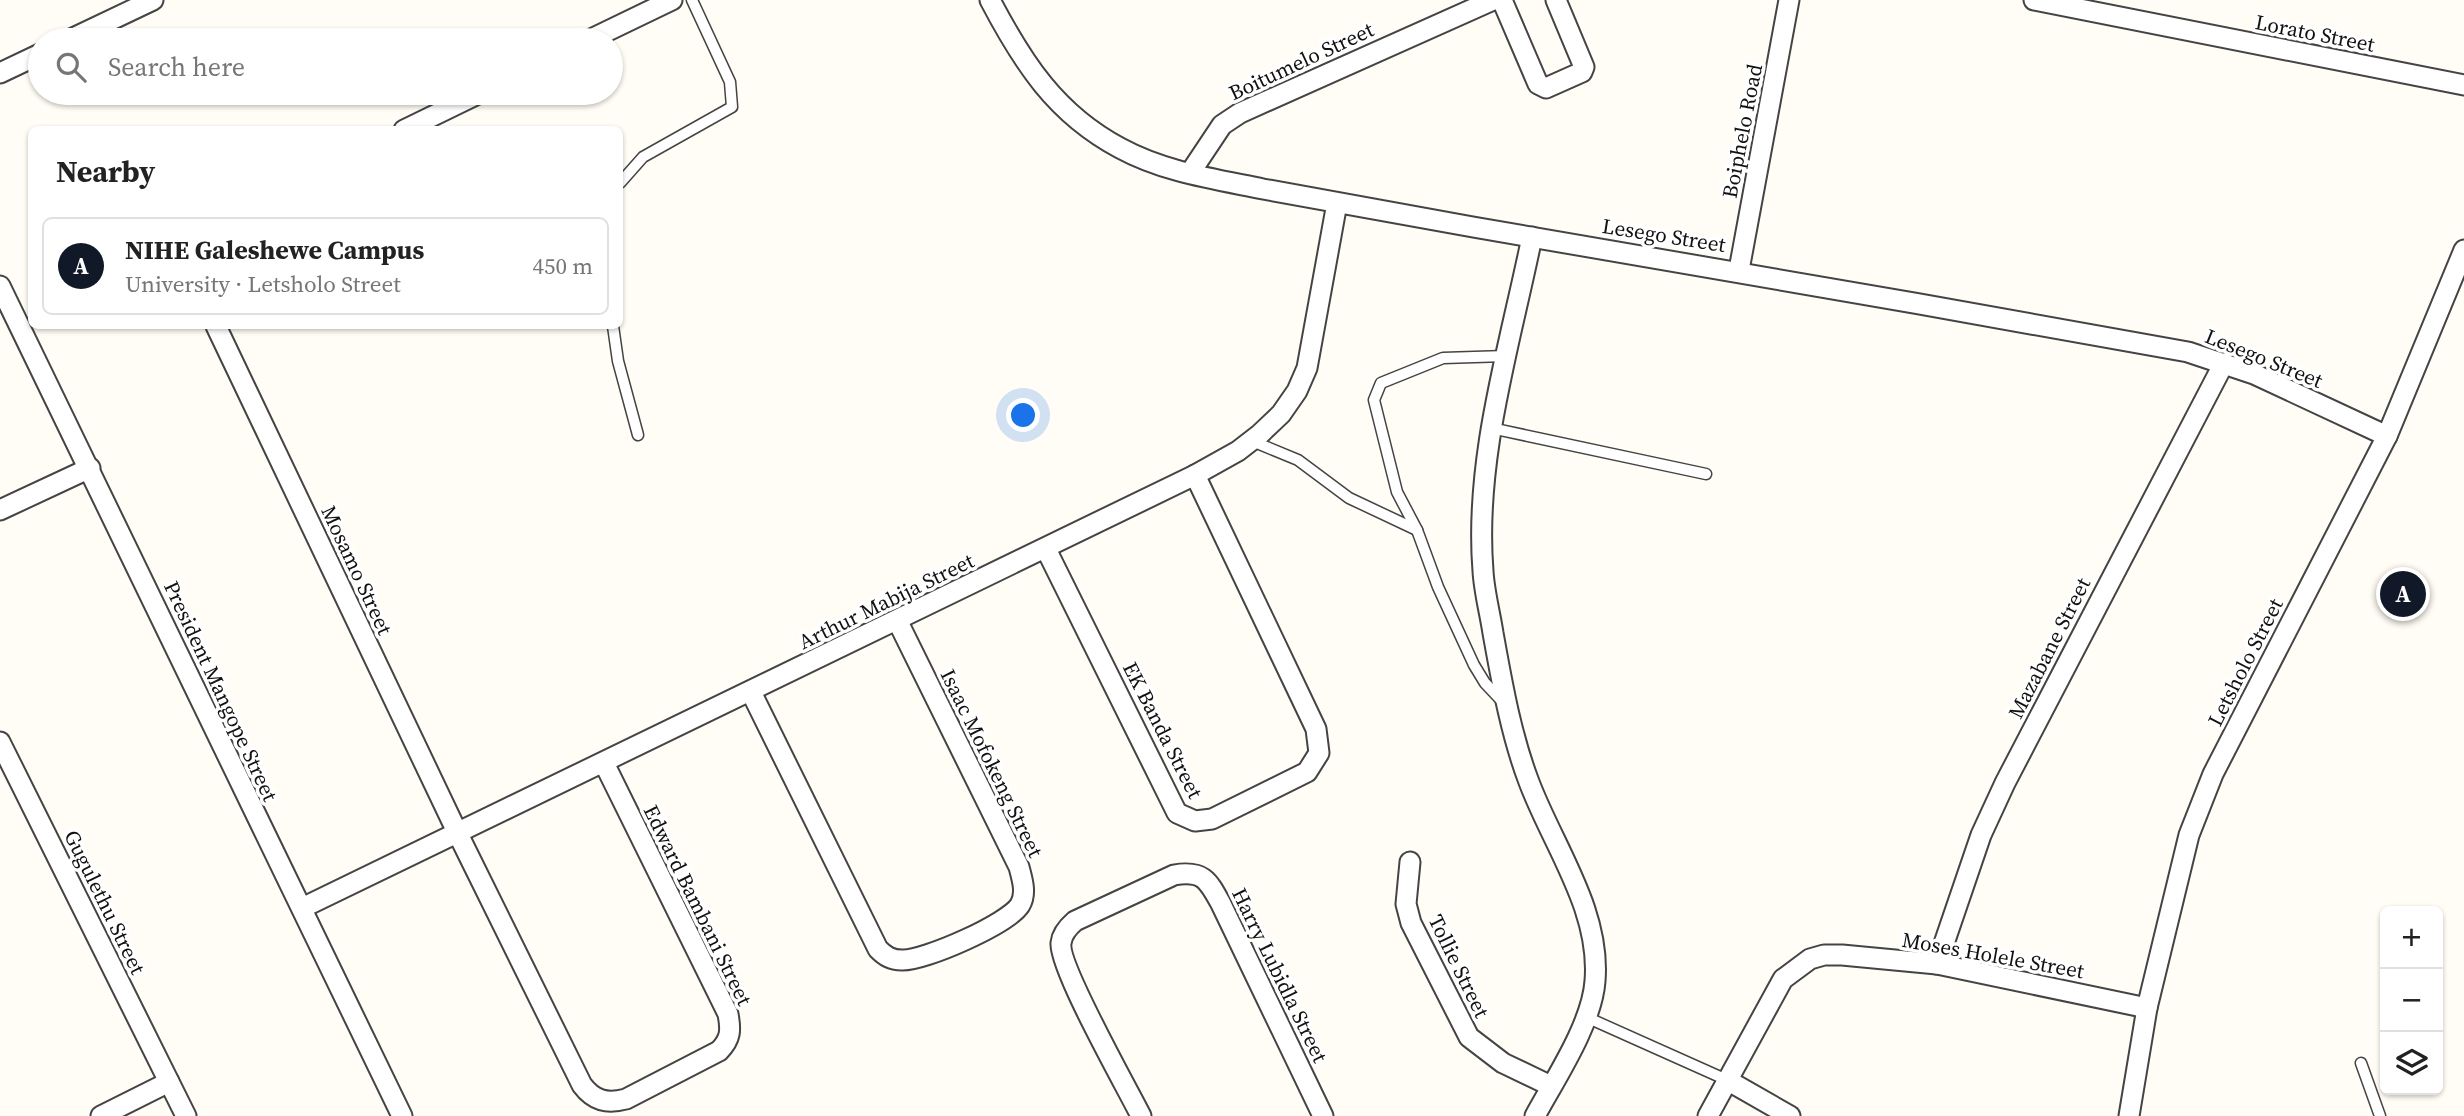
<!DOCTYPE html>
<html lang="en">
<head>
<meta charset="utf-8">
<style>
  :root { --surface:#fff; --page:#f6f6f6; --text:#222; --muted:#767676; --line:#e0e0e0; --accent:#111827 }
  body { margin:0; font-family:"Source Serif 4",serif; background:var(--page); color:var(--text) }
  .controls { position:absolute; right:21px; bottom:21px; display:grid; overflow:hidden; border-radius:10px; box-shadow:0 2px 5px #0004 }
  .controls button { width:63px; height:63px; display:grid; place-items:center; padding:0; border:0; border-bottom:2px solid var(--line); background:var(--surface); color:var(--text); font:35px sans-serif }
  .you { position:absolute; left:1024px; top:416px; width:24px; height:24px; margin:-18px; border:5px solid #fff; border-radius:50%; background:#1a73e8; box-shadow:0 0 0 10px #1a73e833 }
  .badge { display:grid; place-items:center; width:46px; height:46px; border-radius:50%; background:var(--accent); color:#fff; font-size:23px; font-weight:700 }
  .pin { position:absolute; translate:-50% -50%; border:4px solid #fff; box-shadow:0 2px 7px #0006 }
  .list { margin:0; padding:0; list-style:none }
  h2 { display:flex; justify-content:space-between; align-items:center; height:91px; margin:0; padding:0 28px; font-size:30px }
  h2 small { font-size:23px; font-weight:400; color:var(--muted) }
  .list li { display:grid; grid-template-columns:46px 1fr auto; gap:21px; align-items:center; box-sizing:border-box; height:98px; margin:0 14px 14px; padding:0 14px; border:2px solid var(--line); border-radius:10px }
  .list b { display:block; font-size:26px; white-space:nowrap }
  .list p { margin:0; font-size:23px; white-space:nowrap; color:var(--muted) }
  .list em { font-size:23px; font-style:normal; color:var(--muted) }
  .icon { flex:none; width:38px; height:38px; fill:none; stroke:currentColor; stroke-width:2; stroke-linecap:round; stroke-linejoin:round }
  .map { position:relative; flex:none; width:2464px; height:1116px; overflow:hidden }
  .search { position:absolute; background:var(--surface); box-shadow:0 2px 5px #0004; left:28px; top:28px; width:595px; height:77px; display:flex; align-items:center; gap:18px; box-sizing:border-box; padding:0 24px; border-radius:38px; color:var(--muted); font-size:26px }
  .panel { position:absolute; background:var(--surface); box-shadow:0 2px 5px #0004; left:28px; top:126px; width:595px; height:203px; border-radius:10px }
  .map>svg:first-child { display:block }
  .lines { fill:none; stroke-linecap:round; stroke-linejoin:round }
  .lane-casing { stroke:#444; stroke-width:13 }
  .street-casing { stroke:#444; stroke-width:23 }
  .lane { stroke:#fff; stroke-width:10 }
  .street { stroke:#fff; stroke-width:19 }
  .labels { text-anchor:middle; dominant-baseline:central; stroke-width:7; stroke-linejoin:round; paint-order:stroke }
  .street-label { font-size:21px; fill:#111; stroke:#fff }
</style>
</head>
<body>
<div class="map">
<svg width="2464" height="1116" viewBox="0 0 2464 1116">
  <rect width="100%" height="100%" fill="#fffdf5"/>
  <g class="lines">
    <defs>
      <g id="lane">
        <path d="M 620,183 L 643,157 L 732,107 L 730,82 L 692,0"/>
        <path d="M 613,326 L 618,361 L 638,435"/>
        <path d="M 1491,428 L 1706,474"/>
        <path d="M 1252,441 L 1298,460 L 1349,498 L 1417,530"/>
        <path d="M 1501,700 L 1485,683 L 1474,665 L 1438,587 L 1417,530 L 1397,492 L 1374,400 L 1381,383 L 1443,358 L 1506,356"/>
        <path d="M 1586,1017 L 1727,1080"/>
        <path d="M 2361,1063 L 2380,1116"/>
      </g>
      <g id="street">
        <path d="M 990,0 C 1023,63 1056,114 1120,148 C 1164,172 1214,179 1263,189 C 1333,202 1403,215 1473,227 C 1711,267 1950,309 2188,352 L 2254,374 L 2387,436"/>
        <path d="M 1502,0 L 1538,84 L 1546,88 L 1582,72 L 1584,67 L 1556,0"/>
        <path d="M 2034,0 L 2464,85"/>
        <path d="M 69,40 L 153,0"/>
        <path d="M 589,40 L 672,0"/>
        <path d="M 0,73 L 40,54"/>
        <path d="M 404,130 L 480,93"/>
        <path d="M 1190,173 L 1222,125 L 1240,113 L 1493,0"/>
        <path d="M 1532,237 C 1510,345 1474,459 1483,571 C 1484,591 1490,613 1493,633 C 1502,683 1511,735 1529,782 C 1553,846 1601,910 1595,981 C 1592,1024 1555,1079 1535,1116"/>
        <path d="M 1739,270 L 1789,0"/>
        <path d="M 0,286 L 402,1116"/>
        <path d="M 216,326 L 458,834 L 582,1085 C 594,1101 607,1104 626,1099 L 719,1051 C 731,1039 731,1030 728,1014 L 604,763"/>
        <path d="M 0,510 L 90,468"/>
        <path d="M 1046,549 L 1177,813 L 1195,821 L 1212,819 L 1307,772 L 1319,753 L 1316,729 L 1195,475"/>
        <path d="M 751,692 L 878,949 C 885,956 891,960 902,960 C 924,961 1008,924 1020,905 C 1027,893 1022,879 1019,867 L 897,620"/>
        <path d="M 0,742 L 186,1116"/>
        <path d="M 1410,862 L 1406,904 L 1411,923 L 1469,1037 L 1503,1063 L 1551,1086"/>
        <path d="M 302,908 L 1195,475 L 1238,451 L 1260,434 L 1281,414 L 1297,391 L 1307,368 L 1337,203"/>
        <path d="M 1937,964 L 1981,835 L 2005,783 L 2224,363"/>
        <path d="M 1727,1080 L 1790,1116"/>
        <path d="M 101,1116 L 169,1082"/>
        <path d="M 1141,1116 C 1127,1088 1058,966 1061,943 C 1062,934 1068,927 1075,921 L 1174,875 C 1203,870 1208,880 1221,904 L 1323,1116"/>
        <path d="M 1708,1116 L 1783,979 L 1810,959 L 1824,955 L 1842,955 L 1937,964 L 2147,1008"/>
        <path d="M 2129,1116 L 2147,1008 L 2189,835 L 2213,774 L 2387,436 L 2464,250"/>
      </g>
    </defs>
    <use href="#lane" class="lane-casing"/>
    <use href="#street" class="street-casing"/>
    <use href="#lane" class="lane"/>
    <use href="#street" class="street"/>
  </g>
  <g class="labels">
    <g class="street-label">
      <text transform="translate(2315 33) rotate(11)">Lorato Street</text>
      <text transform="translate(1301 61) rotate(-25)">Boitumelo Street</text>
      <text transform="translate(1742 131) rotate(-79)">Boiphelo Road</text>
      <text transform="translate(1664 235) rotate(9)">Lesego Street</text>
      <text transform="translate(2264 358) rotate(22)">Lesego Street</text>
      <text transform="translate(357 570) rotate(65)">Mosamo Street</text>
      <text transform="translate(886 601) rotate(-26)">Arthur Mabija Street</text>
      <text transform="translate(2049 648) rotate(-63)">Mazabane Street</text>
      <text transform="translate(2245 662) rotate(-63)">Letsholo Street</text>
      <text transform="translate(221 691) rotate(65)">President Mangope Street</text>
      <text transform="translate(1163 730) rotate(63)">EK Banda Street</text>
      <text transform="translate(992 763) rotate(64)">Isaac Mofokeng Street</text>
      <text transform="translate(105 902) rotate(64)">Gugulethu Street</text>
      <text transform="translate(698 905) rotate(64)">Edward Bambani Street</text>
      <text transform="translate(1993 955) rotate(10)">Moses Holele Street</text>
      <text transform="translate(1459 966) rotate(64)">Tollie Street</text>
      <text transform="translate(1280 975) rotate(64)">Harry Lubidla Street</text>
    </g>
  </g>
</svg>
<div class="controls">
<button>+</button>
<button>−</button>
<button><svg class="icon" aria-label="layers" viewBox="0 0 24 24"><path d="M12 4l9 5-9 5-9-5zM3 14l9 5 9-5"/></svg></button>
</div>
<div class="you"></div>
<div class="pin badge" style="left:2403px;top:594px">A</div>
<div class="search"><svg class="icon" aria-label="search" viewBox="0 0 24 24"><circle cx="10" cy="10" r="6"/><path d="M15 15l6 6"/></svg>Search here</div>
<section class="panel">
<h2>Nearby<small></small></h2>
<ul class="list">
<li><span class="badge">A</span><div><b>NIHE Galeshewe Campus</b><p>University · Letsholo Street</p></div><em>450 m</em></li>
</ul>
</section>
</div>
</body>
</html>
